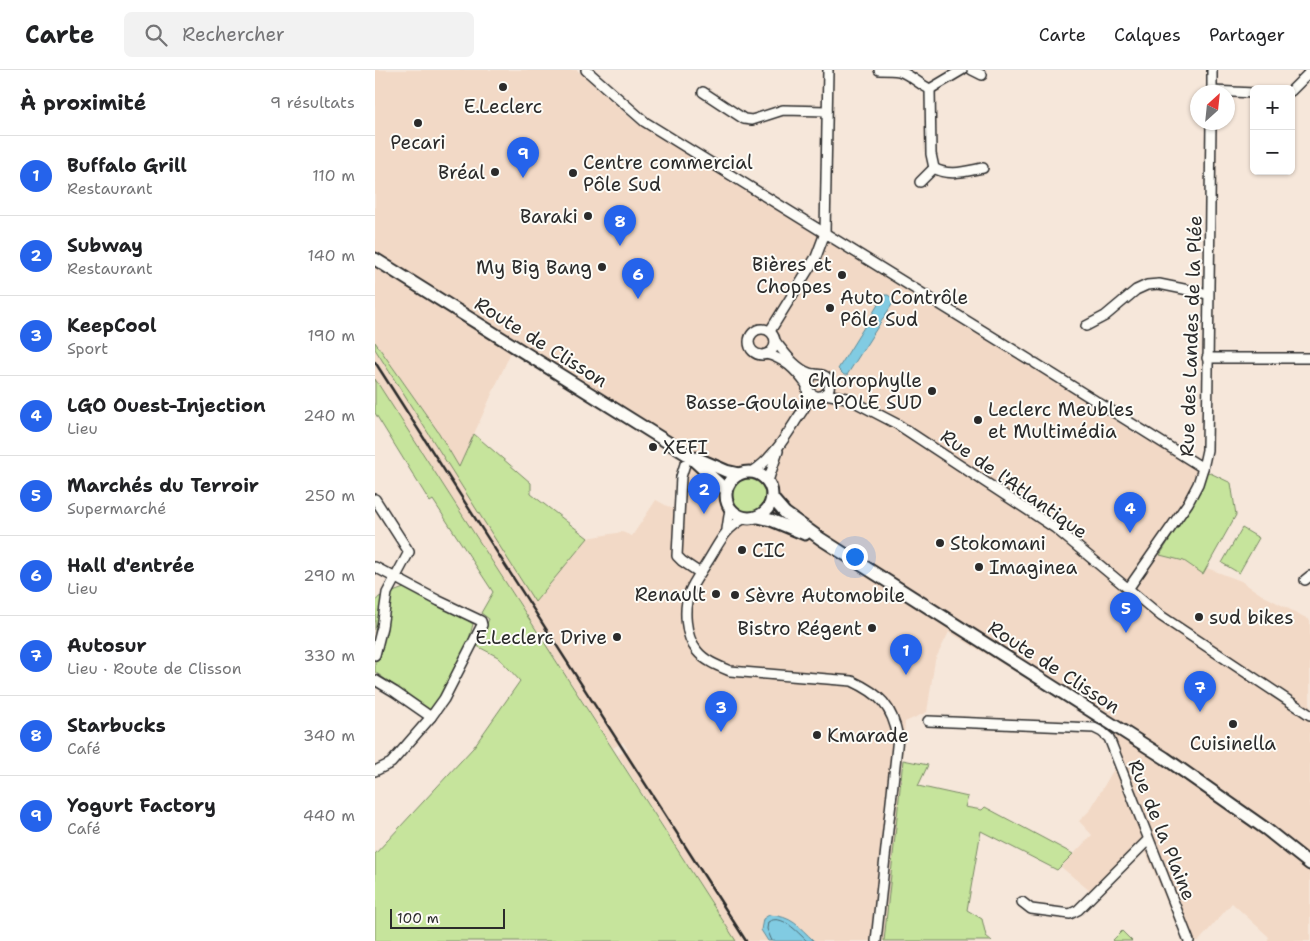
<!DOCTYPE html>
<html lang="fr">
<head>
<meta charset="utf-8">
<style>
  :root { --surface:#fff; --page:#f2f2f2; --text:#202124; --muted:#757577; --line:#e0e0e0; --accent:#2563eb }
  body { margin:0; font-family:"Shantell Sans",sans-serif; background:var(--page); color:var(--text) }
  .controls { position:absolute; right:15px; top:15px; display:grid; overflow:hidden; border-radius:8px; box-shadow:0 1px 4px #0004 }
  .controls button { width:45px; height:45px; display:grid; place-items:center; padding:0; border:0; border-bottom:1px solid var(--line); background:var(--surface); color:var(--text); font:25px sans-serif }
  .compass { position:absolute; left:815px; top:15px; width:45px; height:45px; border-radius:50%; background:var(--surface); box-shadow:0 1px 4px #0004; rotate:27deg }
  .scale { position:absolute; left:15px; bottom:12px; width:115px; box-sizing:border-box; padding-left:5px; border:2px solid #2b2b2b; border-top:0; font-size:14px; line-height:18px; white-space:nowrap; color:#2b2b2b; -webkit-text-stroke:4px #fdfcf7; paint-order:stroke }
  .you { position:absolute; left:479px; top:486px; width:18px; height:18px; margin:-12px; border:4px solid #fff; border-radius:50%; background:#1a73e8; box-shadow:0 0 0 8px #1a73e833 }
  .badge { display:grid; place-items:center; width:32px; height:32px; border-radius:50%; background:var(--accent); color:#fff; font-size:16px; font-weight:700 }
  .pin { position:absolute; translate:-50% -41px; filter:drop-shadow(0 1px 2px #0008) }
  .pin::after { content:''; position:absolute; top:26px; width:18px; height:15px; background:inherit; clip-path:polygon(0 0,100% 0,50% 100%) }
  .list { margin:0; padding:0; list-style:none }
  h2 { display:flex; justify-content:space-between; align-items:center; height:65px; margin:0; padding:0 20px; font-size:21px }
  h2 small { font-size:16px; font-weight:400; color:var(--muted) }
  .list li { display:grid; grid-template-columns:32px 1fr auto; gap:15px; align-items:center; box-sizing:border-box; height:80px; padding:0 20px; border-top:1px solid var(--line) }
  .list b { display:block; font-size:19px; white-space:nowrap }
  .list p { margin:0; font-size:16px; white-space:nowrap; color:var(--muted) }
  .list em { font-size:16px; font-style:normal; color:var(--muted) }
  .icon { flex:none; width:28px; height:28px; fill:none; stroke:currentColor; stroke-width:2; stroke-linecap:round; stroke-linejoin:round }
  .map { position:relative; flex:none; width:935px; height:871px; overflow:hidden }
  header { display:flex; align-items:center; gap:30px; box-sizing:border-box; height:70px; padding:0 25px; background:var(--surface); border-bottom:1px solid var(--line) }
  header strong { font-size:24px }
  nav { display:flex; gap:28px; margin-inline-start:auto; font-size:18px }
  .search { width:350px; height:45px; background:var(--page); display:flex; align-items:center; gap:12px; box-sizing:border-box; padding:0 18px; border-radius:8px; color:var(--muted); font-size:19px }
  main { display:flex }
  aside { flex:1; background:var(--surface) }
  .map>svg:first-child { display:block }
  .built { fill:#f2d9c6 }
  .green { fill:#c6e49c; stroke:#788864 }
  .water { fill:#81cbe2; stroke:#5f8b99 }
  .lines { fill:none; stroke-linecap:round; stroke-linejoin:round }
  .shore { stroke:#4d6b74; stroke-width:1 }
  .minor-casing { stroke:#2b2b2b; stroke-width:12 }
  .major-casing { stroke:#2b2b2b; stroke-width:15 }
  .minor { stroke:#fdfcf7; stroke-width:9 }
  .major { stroke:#fdfcf7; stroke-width:11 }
  .rail { stroke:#2b2b2b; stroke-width:2.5 }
  .poi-dot { fill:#2b2b2b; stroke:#fdfcf7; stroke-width:2 }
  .labels { text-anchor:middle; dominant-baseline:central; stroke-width:4; stroke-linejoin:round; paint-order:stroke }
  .poi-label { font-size:19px; fill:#2b2b2b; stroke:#fdfcf7; text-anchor:start }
  .street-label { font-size:19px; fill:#2b2b2b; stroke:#fdfcf7 }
</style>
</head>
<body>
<header>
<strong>Carte</strong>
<div class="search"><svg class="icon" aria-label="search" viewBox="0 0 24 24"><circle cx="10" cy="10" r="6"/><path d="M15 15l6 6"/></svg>Rechercher</div>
<nav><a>Carte</a><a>Calques</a><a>Partager</a></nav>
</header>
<main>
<aside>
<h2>À proximité<small>9 résultats</small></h2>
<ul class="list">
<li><span class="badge">1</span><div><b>Buffalo Grill</b><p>Restaurant</p></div><em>110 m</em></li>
<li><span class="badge">2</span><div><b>Subway</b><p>Restaurant</p></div><em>140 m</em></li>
<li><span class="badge">3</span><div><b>KeepCool</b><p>Sport</p></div><em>190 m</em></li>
<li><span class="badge">4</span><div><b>LGO Ouest-Injection</b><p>Lieu</p></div><em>240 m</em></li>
<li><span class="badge">5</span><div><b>Marchés du Terroir</b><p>Supermarché</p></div><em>250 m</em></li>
<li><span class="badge">6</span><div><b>Hall d'entrée</b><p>Lieu</p></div><em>290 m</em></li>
<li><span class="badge">7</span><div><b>Autosur</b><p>Lieu · Route de Clisson</p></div><em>330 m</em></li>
<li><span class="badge">8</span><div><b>Starbucks</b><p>Café</p></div><em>340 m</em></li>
<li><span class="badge">9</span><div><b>Yogurt Factory</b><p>Café</p></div><em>440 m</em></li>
</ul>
</aside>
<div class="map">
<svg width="935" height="871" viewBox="0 0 935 871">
  <rect width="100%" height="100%" fill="#f6e7da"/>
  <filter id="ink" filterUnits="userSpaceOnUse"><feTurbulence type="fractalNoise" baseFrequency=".02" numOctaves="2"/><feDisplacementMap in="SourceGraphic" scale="10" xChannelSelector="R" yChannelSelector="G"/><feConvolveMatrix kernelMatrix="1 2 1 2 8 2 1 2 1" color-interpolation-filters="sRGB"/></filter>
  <g filter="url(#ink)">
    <path class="built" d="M 0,0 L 202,0 L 260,52 L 710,331 L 766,367 L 831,401 L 820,428 L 785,485 L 809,491 L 828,504 L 832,498 L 866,511 L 887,525 L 935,550 L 935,871 L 892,871 L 894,867 L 857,833 L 824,871 L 808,871 L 770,780 L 745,800 L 721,826 L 686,797 L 717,765 L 704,751 L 715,740 L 740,697 L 730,673 L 738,663 L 651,608 L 574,562 L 560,590 L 552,642 L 530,652 L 521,765 L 509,871 L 361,871 L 243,685 L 253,680 L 248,672 L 238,678 L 0,309 L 0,279 L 160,532 L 213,468 L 247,462 L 257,466 L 281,430 L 298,439 L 309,386 L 136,282 L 84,397 L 64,363 L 0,272 Z"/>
    <g class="green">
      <path d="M 0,272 L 64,363 L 84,397 L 99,364 L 156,413 L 156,424 L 213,468 L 160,532 L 0,279 Z"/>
      <path d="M 0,309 L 361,871 L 0,871 L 0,784 L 98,678 L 145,611 L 123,587 L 102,576 L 114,549 L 106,543 L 118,522 L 58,430 L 55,432 L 0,343 Z"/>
      <path d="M 831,401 L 856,413 L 861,445 L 828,504 L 809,491 L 785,485 L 820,428 Z"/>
      <circle cx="373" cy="426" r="17"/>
      <path d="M 867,458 L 884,468 L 864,503 L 847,493 Z"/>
      <path d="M 29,518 L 86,546 L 98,554 L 90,585 L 57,642 L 0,602 L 0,532 L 4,527 Z"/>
      <path d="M 528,690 L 553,695 L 543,716 L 593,727 L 590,737 L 607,740 L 610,737 L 698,784 L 682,800 L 606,761 L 592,840 L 607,849 L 611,866 L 617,871 L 509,871 Z"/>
      <path d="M 747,861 L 757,871 L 737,871 Z"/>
    </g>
    <g class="water">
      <path d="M 509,225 L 513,225 L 517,228 L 518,233 L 472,305 L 469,305 L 463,299 Z"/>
      <path d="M 394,845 C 417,846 423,856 439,871 L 393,871 L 386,860 L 388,849 Z"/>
    </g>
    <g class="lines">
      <path class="shore" d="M 397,871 L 392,859 L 393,852 C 407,843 422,862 432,871"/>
      <defs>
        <g id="minor">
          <path d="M 211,0 L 270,52 L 655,290"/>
          <path d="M 504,0 C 511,0 518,0 524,1 C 536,5 545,15 555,19 L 587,0"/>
          <path d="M 597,0 L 607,5"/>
          <path d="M 555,19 L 556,84 L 559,98 C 573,107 592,101 608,98"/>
          <path d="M 837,21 L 879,23"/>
          <path d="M 916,21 L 935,2"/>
          <path d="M 328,22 L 369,49 L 377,50 L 408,40 L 452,41"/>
          <path d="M 837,22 L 837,0"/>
          <path d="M 545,112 L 559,98"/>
          <path d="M 711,256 L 730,246 L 761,220 L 772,215 L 784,214 L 833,224"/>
          <circle cx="387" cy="272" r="13"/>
          <path d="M 395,261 L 441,187 L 450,163 L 453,0"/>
          <path d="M 400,271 C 410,283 420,298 434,303 C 441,306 447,302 452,308 C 461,321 443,335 432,319"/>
          <path d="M 391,284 C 410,289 420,299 431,314"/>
          <path d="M 832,288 L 935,288"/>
          <path d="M 660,293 L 828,398"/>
          <path d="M 450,324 L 472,328 L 522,354 L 680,458 L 786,546 L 935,645"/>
          <path d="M 310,394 L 306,407 L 302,486 L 307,491 L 325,503"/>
          <path d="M 377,402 C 397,389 409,369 422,349 C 425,344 430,338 432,332 C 435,322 427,312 439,304"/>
          <path d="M 393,411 L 403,381"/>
          <path d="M 0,429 L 34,482 L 12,523 L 7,557 L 0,585"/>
          <path d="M 370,448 C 349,459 345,472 333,491 C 327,501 319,511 315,521 C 308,538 310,566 322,581 C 330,591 343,596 355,601 L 477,611 C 505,624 517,636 523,667 L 501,871"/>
          <path d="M 352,459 L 355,439"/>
          <path d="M 0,497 L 64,531 L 102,549 L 106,551 L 107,555 L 69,629 L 56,647 L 16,693 L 0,701"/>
          <path d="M 930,510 L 935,506"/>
          <path d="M 753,519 L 813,433 L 823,414 L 828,398 L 832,380 L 836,52"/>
          <path d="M 0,610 L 20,622 L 56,647"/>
          <path d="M 553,651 L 719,658 L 727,662 L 734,668 L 814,871"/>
          <path d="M 647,832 L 656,839 L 695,844 L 703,840 L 773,770"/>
        </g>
        <g id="major">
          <path d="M 0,189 L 313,385 L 351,420"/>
          <path d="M 321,388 L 351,401 L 364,404"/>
          <circle cx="374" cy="425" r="23"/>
          <path d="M 397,428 L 410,443 L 446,469 L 790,688 L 891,759 L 935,794"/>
          <path d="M 383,447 L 396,450 L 430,464"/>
        </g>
      </defs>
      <use href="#minor" class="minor-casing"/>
      <use href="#major" class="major-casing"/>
      <use href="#minor" class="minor"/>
      <use href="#major" class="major"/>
      <path class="rail" d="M 0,292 L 371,871"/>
    </g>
  </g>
  <g class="poi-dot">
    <circle cx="128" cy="17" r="5"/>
    <circle cx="43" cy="53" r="5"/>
    <circle cx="120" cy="102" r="5"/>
    <circle cx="198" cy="103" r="5"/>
    <circle cx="213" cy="146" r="5"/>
    <circle cx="227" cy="197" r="5"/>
    <circle cx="467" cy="205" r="5"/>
    <circle cx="455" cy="238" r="5"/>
    <circle cx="557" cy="321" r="5"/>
    <circle cx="603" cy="350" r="5"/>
    <circle cx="278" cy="377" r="5"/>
    <circle cx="565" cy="473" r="5"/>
    <circle cx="367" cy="480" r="5"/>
    <circle cx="604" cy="497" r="5"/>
    <circle cx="341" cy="524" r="5"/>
    <circle cx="360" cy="525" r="5"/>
    <circle cx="824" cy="547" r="5"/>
    <circle cx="497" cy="558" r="5"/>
    <circle cx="242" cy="567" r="5"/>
    <circle cx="858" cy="654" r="5"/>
    <circle cx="442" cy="665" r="5"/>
  </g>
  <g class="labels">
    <g class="poi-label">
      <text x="128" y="36" text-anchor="middle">E.Leclerc</text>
      <text x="43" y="72" text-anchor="middle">Pecari</text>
      <text x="208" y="92">Centre commercial<tspan x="208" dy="22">Pôle Sud</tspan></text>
      <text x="110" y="102" text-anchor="end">Bréal</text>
      <text x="203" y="146" text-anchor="end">Baraki</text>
      <text x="457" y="194" text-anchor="end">Bières et<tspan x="457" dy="22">Choppes</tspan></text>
      <text x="217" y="197" text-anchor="end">My Big Bang</text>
      <text x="465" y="227">Auto Contrôle<tspan x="465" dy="22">Pôle Sud</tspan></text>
      <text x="547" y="310" text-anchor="end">Chlorophylle<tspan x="547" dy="22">Basse-Goulaine POLE SUD</tspan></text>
      <text x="613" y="339">Leclerc Meubles<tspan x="613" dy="22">et Multimédia</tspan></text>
      <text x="288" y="377">XEFI</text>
      <text x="575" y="473">Stokomani</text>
      <text x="377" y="480">CIC</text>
      <text x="614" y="497">Imaginea</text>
      <text x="331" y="524" text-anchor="end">Renault</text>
      <text x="370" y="525">Sèvre Automobile</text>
      <text x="834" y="547">sud bikes</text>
      <text x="487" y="558" text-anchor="end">Bistro Régent</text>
      <text x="232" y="567" text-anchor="end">E.Leclerc Drive</text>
      <text x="452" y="665">Kmarade</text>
      <text x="858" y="673" text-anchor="middle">Cuisinella</text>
    </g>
    <g class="street-label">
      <text transform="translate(816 266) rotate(-88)">Rue des Landes de la Plée</text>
      <text transform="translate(166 272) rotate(32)">Route de Clisson</text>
      <text transform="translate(639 414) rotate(35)">Rue de l'Atlantique</text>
      <text transform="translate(679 597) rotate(33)">Route de Clisson</text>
      <text transform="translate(787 760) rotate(68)">Rue de la Plaine</text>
    </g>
  </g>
</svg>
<div class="controls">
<button>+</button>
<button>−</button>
</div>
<svg class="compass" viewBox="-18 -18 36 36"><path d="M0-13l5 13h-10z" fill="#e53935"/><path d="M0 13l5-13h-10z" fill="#757577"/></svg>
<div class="scale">100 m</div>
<div class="you"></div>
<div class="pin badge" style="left:531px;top:605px">1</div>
<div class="pin badge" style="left:329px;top:444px">2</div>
<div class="pin badge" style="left:346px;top:662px">3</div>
<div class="pin badge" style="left:755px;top:463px">4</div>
<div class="pin badge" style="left:751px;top:563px">5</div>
<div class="pin badge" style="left:263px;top:229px">6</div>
<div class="pin badge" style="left:825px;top:642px">7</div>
<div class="pin badge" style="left:245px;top:176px">8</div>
<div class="pin badge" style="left:148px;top:108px">9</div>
</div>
</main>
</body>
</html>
